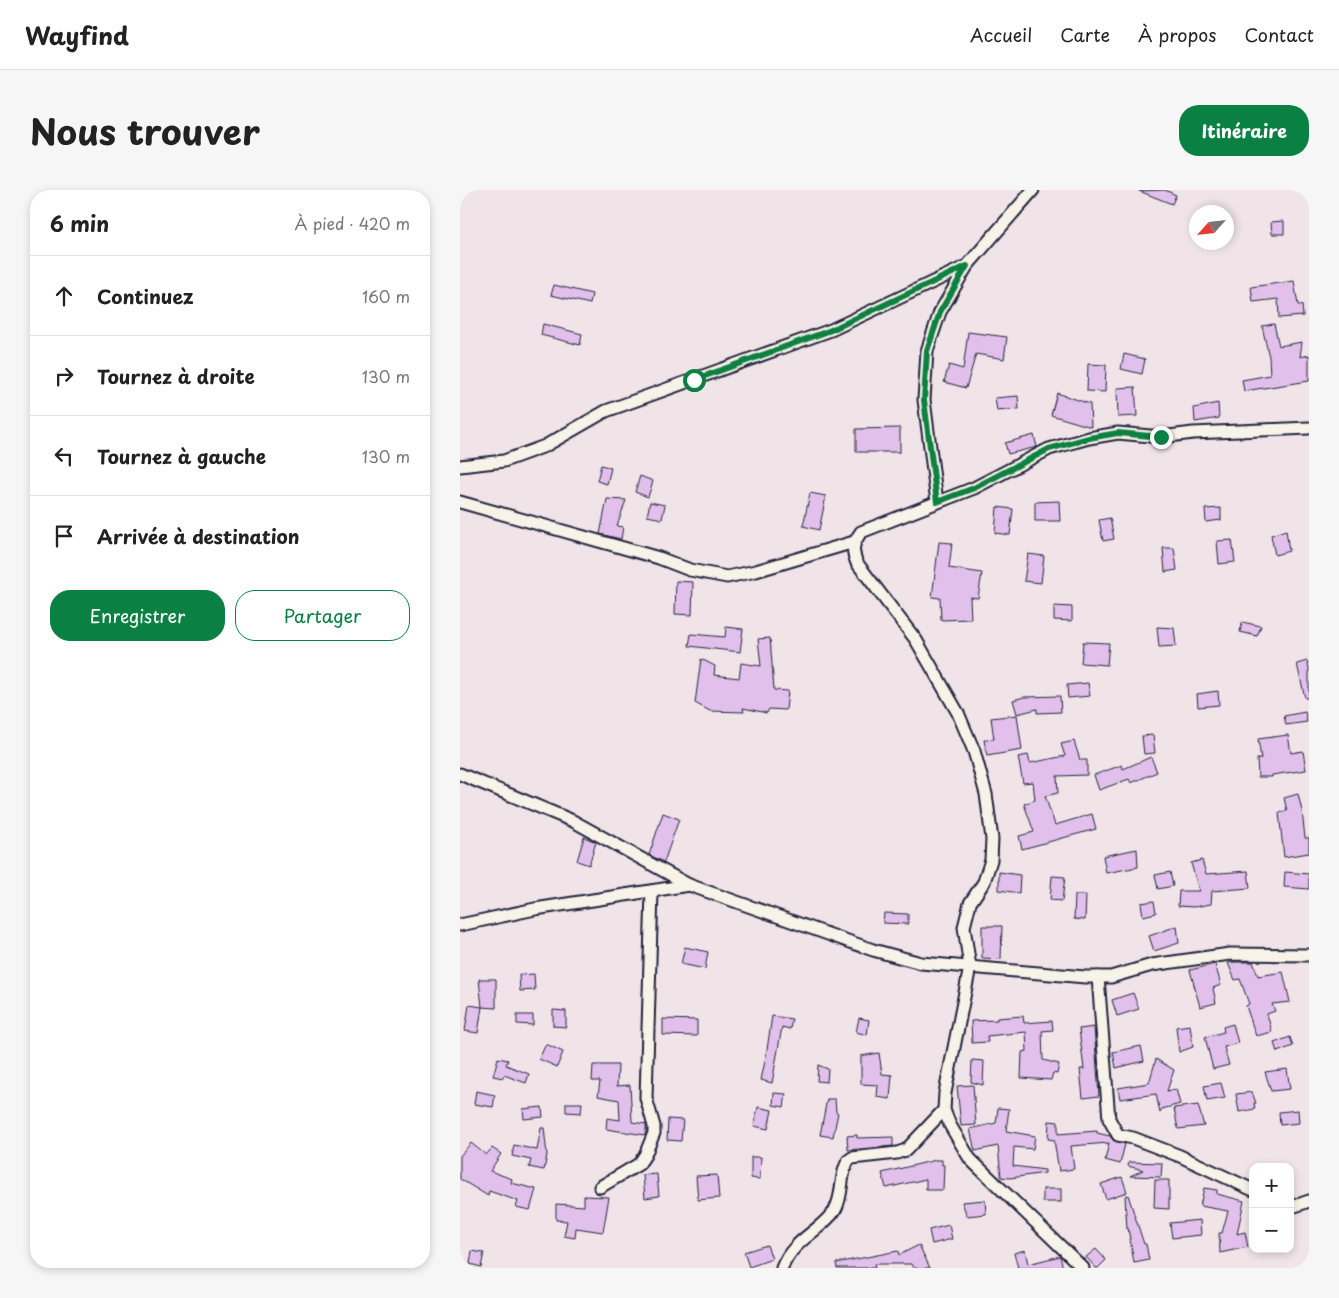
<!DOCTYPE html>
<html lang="fr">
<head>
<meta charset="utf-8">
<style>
  :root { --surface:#fff; --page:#f6f6f6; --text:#222; --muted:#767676; --line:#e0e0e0; --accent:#0b8043 }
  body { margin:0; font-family:"Playpen Sans",sans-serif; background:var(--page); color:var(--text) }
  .controls { position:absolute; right:15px; bottom:15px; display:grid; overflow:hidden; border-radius:10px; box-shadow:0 2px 8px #0003 }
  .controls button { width:45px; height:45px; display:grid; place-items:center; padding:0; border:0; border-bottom:1px solid var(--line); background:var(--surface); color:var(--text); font:25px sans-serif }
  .compass { position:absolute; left:729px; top:15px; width:45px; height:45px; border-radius:50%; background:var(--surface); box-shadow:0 2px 8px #0003; rotate:243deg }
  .stop { position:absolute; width:15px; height:15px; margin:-11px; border:4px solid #0b8043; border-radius:50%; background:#fff }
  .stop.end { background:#0b8043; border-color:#fff; box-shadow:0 1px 5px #0008 }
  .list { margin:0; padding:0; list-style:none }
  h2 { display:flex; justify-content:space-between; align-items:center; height:65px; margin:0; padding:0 20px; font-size:21px }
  h2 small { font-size:16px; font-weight:400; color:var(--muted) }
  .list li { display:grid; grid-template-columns:32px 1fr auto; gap:15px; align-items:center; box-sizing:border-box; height:80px; padding:0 20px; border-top:1px solid var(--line) }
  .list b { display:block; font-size:19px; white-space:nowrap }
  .list em { font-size:16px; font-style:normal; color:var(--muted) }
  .actions { display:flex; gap:10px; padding:15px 20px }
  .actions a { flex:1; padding:11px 0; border:1px solid var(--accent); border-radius:20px; text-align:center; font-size:18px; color:var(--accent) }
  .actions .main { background:var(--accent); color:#fff }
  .icon { flex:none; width:28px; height:28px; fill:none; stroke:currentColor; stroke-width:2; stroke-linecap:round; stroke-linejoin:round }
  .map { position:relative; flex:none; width:849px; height:1078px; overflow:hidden; border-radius:20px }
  header { display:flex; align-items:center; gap:30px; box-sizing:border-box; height:70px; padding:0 25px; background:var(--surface); border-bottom:1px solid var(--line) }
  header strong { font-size:24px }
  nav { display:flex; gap:28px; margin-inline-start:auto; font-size:18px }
  .intro { display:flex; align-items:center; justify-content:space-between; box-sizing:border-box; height:120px; padding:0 30px }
  h1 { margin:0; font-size:35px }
  .button { padding:12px 22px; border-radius:20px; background:var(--accent); color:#fff; font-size:18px; font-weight:700 }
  main { display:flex; gap:30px; padding:0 30px }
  aside { flex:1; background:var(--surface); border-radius:20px; box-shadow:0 2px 8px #0003 }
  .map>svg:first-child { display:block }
  .building { fill:#e1c0ec; stroke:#22223b }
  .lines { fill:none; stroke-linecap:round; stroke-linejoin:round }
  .street-casing { stroke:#22223b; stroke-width:15 }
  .street { stroke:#f7f3e8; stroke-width:11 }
  .route { stroke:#0b8043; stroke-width:6 }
</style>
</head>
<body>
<header>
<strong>Wayfind</strong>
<nav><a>Accueil</a><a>Carte</a><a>À propos</a><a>Contact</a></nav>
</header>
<div class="intro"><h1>Nous trouver</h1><a class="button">Itinéraire</a></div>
<main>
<aside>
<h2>6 min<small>À pied · 420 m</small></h2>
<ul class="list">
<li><svg class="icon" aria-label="ahead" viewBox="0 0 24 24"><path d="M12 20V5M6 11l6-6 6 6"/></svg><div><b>Continuez</b></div><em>160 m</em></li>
<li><svg class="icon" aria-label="right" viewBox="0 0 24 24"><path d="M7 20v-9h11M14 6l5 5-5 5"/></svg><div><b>Tournez à droite</b></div><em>130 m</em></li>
<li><svg class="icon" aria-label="left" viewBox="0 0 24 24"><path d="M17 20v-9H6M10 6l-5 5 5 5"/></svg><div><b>Tournez à gauche</b></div><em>130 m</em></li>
<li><svg class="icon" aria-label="arrive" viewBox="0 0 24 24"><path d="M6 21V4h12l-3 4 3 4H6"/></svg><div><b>Arrivée à destination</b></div></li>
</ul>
<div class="actions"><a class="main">Enregistrer</a><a>Partager</a></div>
</aside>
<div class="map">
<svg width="849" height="1078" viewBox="0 0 849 1078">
  <rect width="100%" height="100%" fill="#f0e4e9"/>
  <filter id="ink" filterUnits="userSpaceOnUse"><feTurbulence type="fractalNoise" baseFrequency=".02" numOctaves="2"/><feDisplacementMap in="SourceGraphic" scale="10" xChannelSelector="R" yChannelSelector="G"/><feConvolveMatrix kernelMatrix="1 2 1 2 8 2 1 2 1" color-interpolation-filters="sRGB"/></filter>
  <g filter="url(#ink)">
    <g class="building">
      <path d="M 705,0 L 716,5 L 712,14 L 679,1 Z"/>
      <path d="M 824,31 L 824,44 L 812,44 L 811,32 Z"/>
      <path d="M 834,91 L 838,115 L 842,115 L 843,126 L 819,128 L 818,109 L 793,112 L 791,97 Z"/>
      <path d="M 94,95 L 132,104 L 130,114 L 91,105 Z"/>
      <path d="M 83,134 L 122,144 L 120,155 L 81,145 Z"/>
      <path d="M 814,134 L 819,156 L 842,152 L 840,167 L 849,165 L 849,191 L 784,201 L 782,190 L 810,185 L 809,167 L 802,136 Z"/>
      <path d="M 508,142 L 547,147 L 544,169 L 516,164 L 506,198 L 484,192 L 489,175 L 503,179 Z"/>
      <path d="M 664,164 L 685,169 L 682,184 L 661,179 Z"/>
      <path d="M 628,174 L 646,175 L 645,202 L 627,201 Z"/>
      <path d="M 675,197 L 677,226 L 658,227 L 657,198 Z"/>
      <path d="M 597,203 L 630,214 L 631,237 L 591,225 Z"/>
      <path d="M 558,206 L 559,219 L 537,221 L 535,208 Z"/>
      <path d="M 758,213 L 759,228 L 735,232 L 734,218 Z"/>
      <path d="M 440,238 L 440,262 L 396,262 L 396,239 Z"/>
      <path d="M 574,245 L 577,257 L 548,264 L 545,253 Z"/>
      <path d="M 141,275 L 151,278 L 147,294 L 137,291 Z"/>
      <path d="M 180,286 L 193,291 L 188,307 L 175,302 Z"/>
      <path d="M 350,303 L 366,306 L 359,340 L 343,336 Z"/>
      <path d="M 147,309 L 166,310 L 157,336 L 163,337 L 161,349 L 140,344 Z"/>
      <path d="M 599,311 L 600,331 L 575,331 L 575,312 Z"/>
      <path d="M 190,312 L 205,315 L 202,329 L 187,326 Z"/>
      <path d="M 537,317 L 553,319 L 550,345 L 535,343 Z"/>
      <path d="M 761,318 L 761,330 L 746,332 L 745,319 Z"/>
      <path d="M 650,328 L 654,349 L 643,351 L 639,330 Z"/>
      <path d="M 826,340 L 829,361 L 815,365 L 811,345 Z"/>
      <path d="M 772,350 L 775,372 L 759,374 L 757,351 Z"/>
      <path d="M 479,352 L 492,353 L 489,378 L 522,383 L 518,408 L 510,407 L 511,429 L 481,430 L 480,408 L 472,407 Z"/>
      <path d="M 703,358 L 714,358 L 717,380 L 705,382 Z"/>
      <path d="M 568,364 L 584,366 L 581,393 L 564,391 Z"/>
      <path d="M 216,391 L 233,392 L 232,425 L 215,424 Z"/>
      <path d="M 594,416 L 612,417 L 612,431 L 594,430 Z"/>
      <path d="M 782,432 L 801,436 L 797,446 L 780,442 Z"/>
      <path d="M 266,437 L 283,439 L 280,462 L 229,456 L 231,444 L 265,447 Z"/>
      <path d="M 697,437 L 714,438 L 716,456 L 699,457 Z"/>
      <path d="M 310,448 L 314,500 L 328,501 L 326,520 L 309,519 L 307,523 L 283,518 L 284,522 L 250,521 L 235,513 L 241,469 L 255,476 L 254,485 L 279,488 L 281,473 L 301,476 L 298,449 Z"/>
      <path d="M 623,452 L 649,453 L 647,475 L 621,473 Z"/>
      <path d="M 847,471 L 849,478 L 849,508 L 845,508 L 837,474 Z"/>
      <path d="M 628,493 L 630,506 L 608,508 L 607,495 Z"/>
      <path d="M 758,501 L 759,515 L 738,517 L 737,504 Z"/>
      <path d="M 600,506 L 601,522 L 577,523 L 577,519 L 557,524 L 553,510 L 564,507 Z"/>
      <path d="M 845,522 L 847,532 L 826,535 L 824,526 Z"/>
      <path d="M 557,525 L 562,560 L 527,566 L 524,550 L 534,549 L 531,528 Z"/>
      <path d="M 693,545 L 695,563 L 684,564 L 682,546 Z"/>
      <path d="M 828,545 L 831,563 L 843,561 L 846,580 L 812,585 L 812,587 L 798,587 L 797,569 L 801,569 L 798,549 Z"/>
      <path d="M 614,551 L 620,570 L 627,570 L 627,585 L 597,586 L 598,603 L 585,606 L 595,635 L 632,624 L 636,639 L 562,659 L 559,646 L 574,642 L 564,614 L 575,610 L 573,592 L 563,593 L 558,567 L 568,565 L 570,573 L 605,566 L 601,554 Z"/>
      <path d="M 691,567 L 697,582 L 671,593 L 669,589 L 639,600 L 634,585 L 662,575 L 663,579 Z"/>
      <path d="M 838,604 L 842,621 L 845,648 L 849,648 L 849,663 L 824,667 L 819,623 L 827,621 L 824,608 Z"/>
      <path d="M 203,623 L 219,629 L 204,672 L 189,665 Z"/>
      <path d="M 124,647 L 136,652 L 129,675 L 117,671 Z"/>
      <path d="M 677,659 L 678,677 L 646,683 L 643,666 Z"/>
      <path d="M 742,670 L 746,684 L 788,681 L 790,698 L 752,701 L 751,714 L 734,717 L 718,716 L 719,701 L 739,701 L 731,673 Z"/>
      <path d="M 539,682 L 560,685 L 559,703 L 539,700 Z"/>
      <path d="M 710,682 L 713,696 L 698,699 L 695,685 Z"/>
      <path d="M 825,682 L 849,684 L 849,699 L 824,697 Z"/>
      <path d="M 592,686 L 605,687 L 602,711 L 590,710 Z"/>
      <path d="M 615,705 L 626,705 L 625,730 L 614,729 Z"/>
      <path d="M 694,711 L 696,723 L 683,726 L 681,713 Z"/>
      <path d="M 424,723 L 448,724 L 448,734 L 423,733 Z"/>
      <path d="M 522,736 L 542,736 L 541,769 L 522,768 Z"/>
      <path d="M 717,736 L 719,753 L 694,761 L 689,746 Z"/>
      <path d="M 225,757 L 248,762 L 245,779 L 221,774 Z"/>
      <path d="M 775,772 L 793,772 L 798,786 L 823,782 L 830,812 L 812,814 L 815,821 L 807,824 L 812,842 L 796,846 L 786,816 L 789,814 L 780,789 L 775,790 L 768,773 Z"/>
      <path d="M 755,774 L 761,795 L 753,798 L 756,813 L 740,817 L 730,780 Z"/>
      <path d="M 74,784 L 75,800 L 60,801 L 59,785 Z"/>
      <path d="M 19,789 L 36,789 L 36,818 L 22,817 Z"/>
      <path d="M 673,803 L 679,819 L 657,826 L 652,810 Z"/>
      <path d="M 9,815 L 22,817 L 18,843 L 5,841 Z"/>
      <path d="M 93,820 L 106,821 L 106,837 L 93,836 Z"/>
      <path d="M 57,825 L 73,825 L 73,835 L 57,834 Z"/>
      <path d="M 312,826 L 332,829 L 330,839 L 322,837 L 312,893 L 301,890 L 306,866 Z"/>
      <path d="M 563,826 L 564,833 L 592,831 L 593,840 L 582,841 L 583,870 L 599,874 L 597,884 L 593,883 L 591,890 L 561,888 L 562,862 L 567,861 L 566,842 L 527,846 L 528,852 L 512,853 L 511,831 L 537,830 L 537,828 Z"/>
      <path d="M 399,828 L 409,830 L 407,845 L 396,842 Z"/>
      <path d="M 203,829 L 237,830 L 237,846 L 203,845 Z"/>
      <path d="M 773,834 L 778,853 L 764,857 L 769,875 L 753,879 L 745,847 L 764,842 L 763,837 Z"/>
      <path d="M 730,835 L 733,857 L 719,862 L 716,837 Z"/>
      <path d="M 634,837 L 639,906 L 623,908 L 620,879 L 624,879 L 619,839 Z"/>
      <path d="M 830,847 L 833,856 L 817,862 L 814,853 Z"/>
      <path d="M 86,854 L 103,862 L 97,877 L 79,869 Z"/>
      <path d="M 681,856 L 684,871 L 656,878 L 653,862 Z"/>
      <path d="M 419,863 L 422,884 L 432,885 L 430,909 L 417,907 L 418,895 L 401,894 L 401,866 Z"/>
      <path d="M 38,868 L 48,870 L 46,875 L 69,884 L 66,893 L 44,885 L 43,888 L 33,886 Z"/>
      <path d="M 696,869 L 714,880 L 707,901 L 716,899 L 720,914 L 702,919 L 700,923 L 696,904 L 660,909 L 658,898 L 689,893 Z"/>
      <path d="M 512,870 L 524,871 L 523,895 L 511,892 Z"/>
      <path d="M 133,875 L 158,875 L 157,896 L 170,895 L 172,932 L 186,934 L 186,942 L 185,945 L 146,939 L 147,928 L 160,930 L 159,910 L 138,906 L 140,891 L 132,891 Z"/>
      <path d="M 358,875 L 368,879 L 367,892 L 357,891 Z"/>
      <path d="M 827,879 L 830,899 L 811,901 L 805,882 Z"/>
      <path d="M 761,893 L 765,908 L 747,911 L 744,896 Z"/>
      <path d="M 513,895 L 516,935 L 501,936 L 497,896 Z"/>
      <path d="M 16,901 L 35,905 L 33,917 L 14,914 Z"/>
      <path d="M 792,902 L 796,913 L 794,913 L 795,919 L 779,922 L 776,904 Z"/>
      <path d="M 314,903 L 326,904 L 324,917 L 313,915 Z"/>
      <path d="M 367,909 L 375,909 L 376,922 L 378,923 L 373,947 L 360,945 Z"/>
      <path d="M 106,913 L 122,913 L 121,923 L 106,922 Z"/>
      <path d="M 738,915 L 744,936 L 718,939 L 714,918 Z"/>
      <path d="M 82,917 L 83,927 L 64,929 L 63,919 Z"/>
      <path d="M 298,917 L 312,920 L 308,939 L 294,936 Z"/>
      <path d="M 538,918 L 549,919 L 546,941 L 575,946 L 573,959 L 554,957 L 553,976 L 585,980 L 585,983 L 550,988 L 541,987 L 538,956 L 515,961 L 510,939 L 536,933 Z"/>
      <path d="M 838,920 L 839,933 L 820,935 L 819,922 Z"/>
      <path d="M 208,929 L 223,930 L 221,951 L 207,950 Z"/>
      <path d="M 589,931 L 598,932 L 598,944 L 637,941 L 637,943 L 650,946 L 654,951 L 665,954 L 660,974 L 645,970 L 649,953 L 611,956 L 614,979 L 599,981 L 594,950 L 588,949 Z"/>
      <path d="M 81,938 L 84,938 L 87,965 L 84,980 L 69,977 L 71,970 L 52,966 L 54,955 L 77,960 Z"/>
      <path d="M 397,945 L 397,948 L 433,947 L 433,956 L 388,960 L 387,946 Z"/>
      <path d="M 11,953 L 26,965 L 32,958 L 41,964 L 30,981 L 52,989 L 51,993 L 76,999 L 70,1020 L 56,1017 L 58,1011 L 29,1001 L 28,1006 L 0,989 L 0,966 Z"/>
      <path d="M 291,967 L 301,967 L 300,989 L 291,988 Z"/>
      <path d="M 476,970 L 482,970 L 482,975 L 484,975 L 483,1000 L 466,1000 L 466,989 L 426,998 L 422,983 Z"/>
      <path d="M 669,972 L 702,973 L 701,987 L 670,986 L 683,980 L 668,976 Z"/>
      <path d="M 197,984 L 199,1006 L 185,1008 L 183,985 Z"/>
      <path d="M 257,985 L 259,1008 L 238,1010 L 236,986 Z"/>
      <path d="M 662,987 L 667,1002 L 646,1009 L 641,994 Z"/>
      <path d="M 695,990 L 709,990 L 709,1019 L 694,1018 Z"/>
      <path d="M 744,998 L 757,1000 L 757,1004 L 784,1011 L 777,1044 L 785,1042 L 788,1057 L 760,1063 L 759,1043 L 762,1043 L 768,1021 L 740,1016 Z"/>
      <rect x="583" y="999" width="18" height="13"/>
      <path d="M 668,1005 L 684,1054 L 686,1054 L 689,1070 L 674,1073 L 668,1038 L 667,1039 L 665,1006 Z"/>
      <path d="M 124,1006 L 149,1007 L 143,1042 L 116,1038 L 115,1048 L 104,1046 L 107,1031 L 96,1030 L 96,1014 L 124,1016 Z"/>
      <path d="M 525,1010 L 526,1024 L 507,1026 L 502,1012 Z"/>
      <path d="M 740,1030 L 741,1045 L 712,1048 L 710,1033 Z"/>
      <path d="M 489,1035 L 492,1049 L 472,1054 L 469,1040 Z"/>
      <path d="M 307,1055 L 312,1069 L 289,1077 L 284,1062 Z"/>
      <path d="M 459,1055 L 470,1078 L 454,1078 L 452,1074 L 414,1074 L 415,1078 L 377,1078 L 376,1073 L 438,1061 L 439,1065 Z"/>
      <path d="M 636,1059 L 646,1070 L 638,1078 L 636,1078 L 626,1067 Z"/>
      <path d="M 565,1060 L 568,1074 L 600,1066 L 603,1078 L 558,1078 L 554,1063 Z"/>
      <path d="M 12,1061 L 24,1063 L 21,1077 L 10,1074 Z"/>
    </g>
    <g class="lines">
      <defs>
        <g id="street">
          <path d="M 0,276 L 44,271 L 85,256 L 146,221 L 371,140 L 507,76"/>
          <path d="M 0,312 L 199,368 L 230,380 L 267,387 L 296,381 L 394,352"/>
          <path d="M 477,312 L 464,210 L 467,161 L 480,122 L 507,76 L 573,0"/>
          <path d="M 0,584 L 113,631 L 229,695 L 413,760 L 461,773 L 625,787 L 651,787 L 692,775 L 770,764 L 849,765"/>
          <path d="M 0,735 L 75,719 L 229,695"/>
          <path d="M 638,787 L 649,929 L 658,945 L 673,948 L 720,966 L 793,1000"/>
          <path d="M 140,997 L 179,974 L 185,965 L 194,943 L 194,936 L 186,908 L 192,701"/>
          <path d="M 830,1015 L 835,1016 L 849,1011"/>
          <path d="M 322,1078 C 333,1049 360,1042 375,1020 C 384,1004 379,986 388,971 L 392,968 L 437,963 L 446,960 L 484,920"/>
          <path d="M 623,1078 L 510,969 L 490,935 L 484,920 L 485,903 L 510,777 L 504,737 L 510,713 L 524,692 L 531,670 L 532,649 L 526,604 L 514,561 L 498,523 L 456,450 L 397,373 C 391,360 393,353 401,342 L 514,298 L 589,259 L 629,248 L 658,243 L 701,247 L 733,243 L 849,238"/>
        </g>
      </defs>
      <use href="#street" class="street-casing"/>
      <use href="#street" class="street"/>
    </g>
  </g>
  <g class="lines" filter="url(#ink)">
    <path class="route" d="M 234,190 L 371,140 L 507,76 L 480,122 L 467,161 L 464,210 L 477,312 L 514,298 L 589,259 L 629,248 L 658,243 L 701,247"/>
  </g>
</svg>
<div class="controls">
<button>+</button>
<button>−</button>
</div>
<svg class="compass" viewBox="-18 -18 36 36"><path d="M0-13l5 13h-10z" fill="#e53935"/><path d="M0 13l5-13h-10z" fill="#767676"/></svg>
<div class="stop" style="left:234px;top:190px"></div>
<div class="stop end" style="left:701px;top:247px"></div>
</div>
</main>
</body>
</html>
